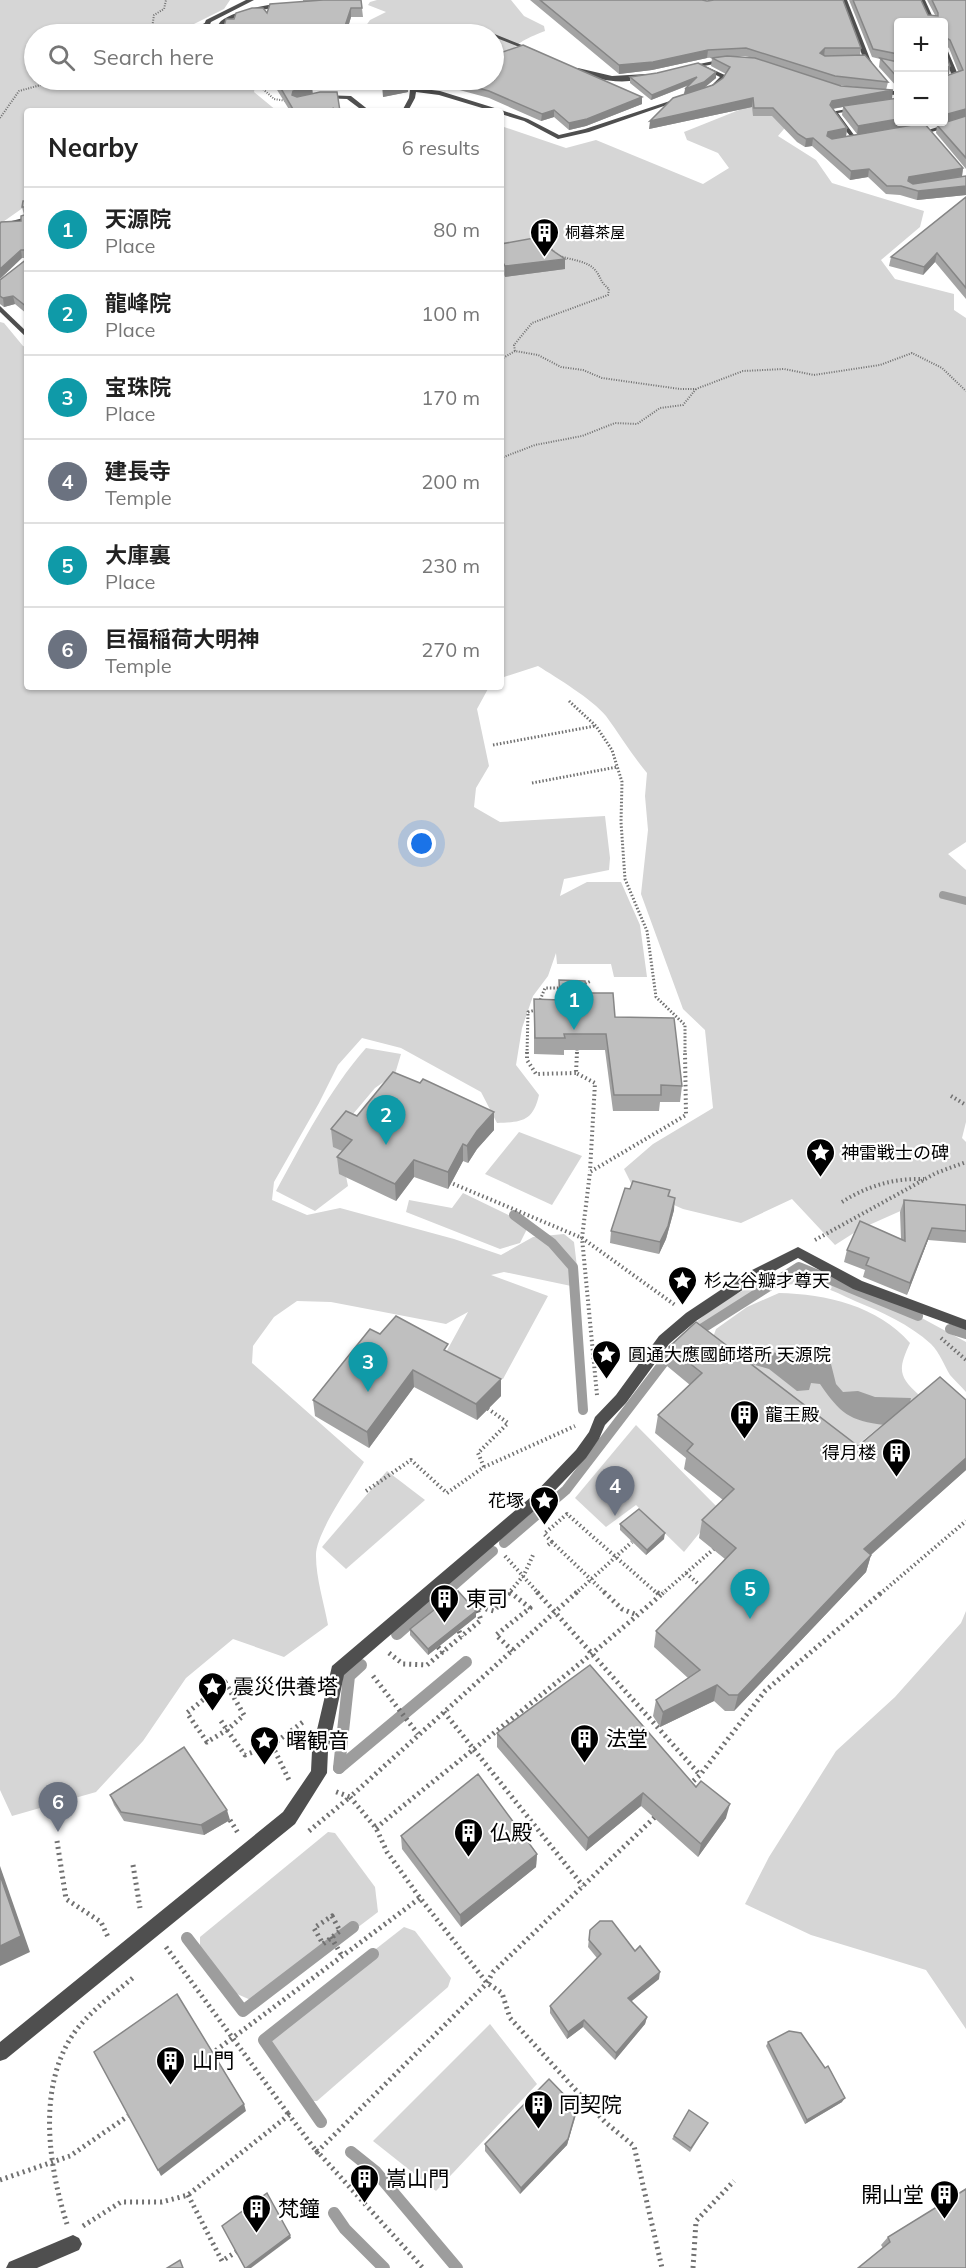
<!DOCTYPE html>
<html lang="en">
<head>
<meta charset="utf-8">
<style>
  :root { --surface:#fff; --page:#f6f6f6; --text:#222; --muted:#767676; --line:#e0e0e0; --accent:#ea580c }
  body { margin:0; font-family:Mulish,"Noto Sans JP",sans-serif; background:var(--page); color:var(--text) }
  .controls { position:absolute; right:18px; top:18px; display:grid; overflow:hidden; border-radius:6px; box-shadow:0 2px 4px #0004 }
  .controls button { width:54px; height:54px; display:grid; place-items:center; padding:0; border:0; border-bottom:2px solid var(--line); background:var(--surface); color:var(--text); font:30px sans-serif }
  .you { position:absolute; left:422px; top:844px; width:21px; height:21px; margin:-15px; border:4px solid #fff; border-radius:50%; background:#1a73e8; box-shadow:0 0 0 9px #1a73e833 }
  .badge { display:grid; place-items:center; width:39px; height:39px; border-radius:50%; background:var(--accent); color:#fff; font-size:20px; font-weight:700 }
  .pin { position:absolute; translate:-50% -50px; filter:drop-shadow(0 2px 3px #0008) }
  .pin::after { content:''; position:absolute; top:32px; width:21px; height:18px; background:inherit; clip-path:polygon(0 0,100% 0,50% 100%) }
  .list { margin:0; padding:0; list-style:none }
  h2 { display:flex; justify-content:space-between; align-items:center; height:78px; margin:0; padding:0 24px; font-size:26px }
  h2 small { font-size:20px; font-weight:400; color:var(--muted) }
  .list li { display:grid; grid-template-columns:39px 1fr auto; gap:18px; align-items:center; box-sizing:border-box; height:84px; padding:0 24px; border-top:2px solid var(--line) }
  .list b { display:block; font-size:22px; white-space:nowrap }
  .list p { margin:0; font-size:20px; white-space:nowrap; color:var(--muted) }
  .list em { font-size:20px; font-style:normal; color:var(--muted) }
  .icon { flex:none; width:33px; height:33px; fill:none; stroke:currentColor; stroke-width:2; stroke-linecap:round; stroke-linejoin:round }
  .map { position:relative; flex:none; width:966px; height:2268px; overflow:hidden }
  .search { position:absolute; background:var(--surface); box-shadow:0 2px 4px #0004; left:24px; top:24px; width:480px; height:66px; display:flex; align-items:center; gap:15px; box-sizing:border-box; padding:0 21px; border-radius:33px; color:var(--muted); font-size:22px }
  .panel { position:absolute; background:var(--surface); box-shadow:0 2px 4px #0004; left:24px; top:108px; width:480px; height:582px; border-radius:6px }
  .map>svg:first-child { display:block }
  .green { fill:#d6d6d6 }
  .water { fill:#9d9d9d }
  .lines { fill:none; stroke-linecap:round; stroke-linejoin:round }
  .stream-far2 { stroke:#9d9d9d; stroke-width:8 }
  .stream-far1 { stroke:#9d9d9d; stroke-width:10 }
  .stream { stroke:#9d9d9d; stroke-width:12 }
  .path-far3 { stroke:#717171; stroke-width:2; stroke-dasharray:1 1.5; stroke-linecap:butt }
  .path-far2 { stroke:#717171; stroke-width:3; stroke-dasharray:1.5 2; stroke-linecap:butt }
  .path-far1 { stroke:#717171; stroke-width:4; stroke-dasharray:1.5 3; stroke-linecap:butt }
  .path { stroke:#717171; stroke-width:5; stroke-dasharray:2 4; stroke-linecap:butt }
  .service { fill:#4f4f4f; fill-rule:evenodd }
  .minor { fill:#4f4f4f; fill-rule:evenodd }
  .wall { fill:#a4a4a4; fill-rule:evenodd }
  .shaded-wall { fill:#868686 }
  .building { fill:#bfbfbf; stroke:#868686; stroke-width:1.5 }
  .labels { text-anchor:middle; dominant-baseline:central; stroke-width:4.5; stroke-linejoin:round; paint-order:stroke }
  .far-poi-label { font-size:15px; fill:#000; stroke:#fff; text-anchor:start }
  .poi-label { font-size:18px; fill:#000; stroke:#fff; text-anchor:start }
  .near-poi-label { font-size:21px; fill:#000; stroke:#fff; text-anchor:start }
</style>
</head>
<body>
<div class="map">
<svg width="966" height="2268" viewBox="0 0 966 2268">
  <rect width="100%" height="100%" fill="#fff"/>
  <g class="green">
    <path d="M 0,0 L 230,0 L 224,9 L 174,34 L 34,34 L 34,80 L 256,80 L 254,92 L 277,111 L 27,111 L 27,205 L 0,224 Z"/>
    <path d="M 377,0 L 511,0 L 524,16 L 544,26 L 545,31 C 511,44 511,49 494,80 L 494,34 L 360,34 L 370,20 L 386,12 L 368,5 L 370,2 Z"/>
    <path d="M 781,96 L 789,123 L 778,136 L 816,160 L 832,183 L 924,211 L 920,227 L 881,260 L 895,279 L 954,294 L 954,310 L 966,318 L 966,842 L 948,854 L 966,870 L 966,1122 L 962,1138 L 966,1142 L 966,1213 L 905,1209 L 860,1229 L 835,1245 L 792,1199 L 741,1223 L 683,1209 L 633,1187 L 624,1169 L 653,1144 L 713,1108 L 705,1030 L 683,1009 L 641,894 L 648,830 L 645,796 L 647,773 C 632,755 620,735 606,716 C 592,699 557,678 538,666 L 501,678 L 501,126 L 566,148 L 596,140 L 703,184 L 729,168 L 718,153 L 687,140 L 684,132 L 739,110 Z"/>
    <path d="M 0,322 L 4,323 L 23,346 L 27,347 L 27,687 L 489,687 L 477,709 L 489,766 L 476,788 L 474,807 L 500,822 L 605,816 L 610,858 L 609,870 L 564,879 L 560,896 L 587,882 L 621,882 L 640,925 L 647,977 L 614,977 L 611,964 L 557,964 L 556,953 L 548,976 L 533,996 L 522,1028 L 516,1065 L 539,1095 C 533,1122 521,1122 497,1123 L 481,1092 L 401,1048 L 362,1038 L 338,1065 L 319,1103 L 274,1182 L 272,1200 L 307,1215 L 340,1208 L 454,1239 L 501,1255 L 533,1237 L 564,1234 L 574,1242 L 578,1275 L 576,1287 L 504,1272 L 491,1275 L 548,1296 L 503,1379 L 444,1356 L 468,1312 L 446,1324 L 331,1302 L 297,1301 L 274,1317 L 253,1346 L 252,1363 L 364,1462 C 352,1482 315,1534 316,1556 C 316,1578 324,1603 328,1625 L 284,1657 L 233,1639 L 186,1678 L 143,1741 L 96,1792 L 12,1816 L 0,1790 Z"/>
    <path d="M 366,1048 L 401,1054 L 395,1074 L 375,1088 L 337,1133 L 348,1186 L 315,1211 L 276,1191 C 303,1142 329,1090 366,1048 Z"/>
    <path d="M 519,1132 L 582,1156 L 552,1205 L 485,1174 Z"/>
    <path d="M 463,1193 L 529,1225 L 520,1243 L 500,1249 L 406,1212 L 409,1200 L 452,1208 Z"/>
    <path d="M 826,1276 L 918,1316 L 966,1342 L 966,1392 C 961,1386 955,1381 950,1375 C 944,1365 940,1353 931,1344 C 909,1324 882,1312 855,1301 C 844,1296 833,1290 821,1287 C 755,1272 712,1318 668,1360 L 662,1364 L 654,1363 C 683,1333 711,1304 751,1287 C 757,1285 764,1279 771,1278 C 791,1275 806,1282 826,1276 Z"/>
    <path d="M 779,1293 C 826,1294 878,1306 910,1343 C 898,1369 898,1376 919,1395 L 856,1446 L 711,1343 L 716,1329 L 747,1307 Z"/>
    <path d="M 636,1425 L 719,1509 L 684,1552 L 636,1505 L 606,1527 L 575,1498 Z"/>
    <path d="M 387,1471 L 425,1500 L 346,1569 L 322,1547 Z"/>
    <path d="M 966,1611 L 966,2029 L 926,1970 L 811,1935 L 745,1904 L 769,1857 L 836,1751 L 895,1697 L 961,1623 Z"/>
    <path d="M 328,1832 L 335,1833 L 375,1887 L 378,1912 L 258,2003 L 237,1994 L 200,1947 L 200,1937 Z"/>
    <path d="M 404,1927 L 415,1931 L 451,1978 L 448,1987 L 317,2101 L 309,2101 L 269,2041 L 271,2031 Z"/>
    <path d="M 490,2024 L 537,2084 L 436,2191 L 373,2141 Z"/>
  </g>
  <path class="water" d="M 750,1347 L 808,1360 L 819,1356 L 831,1364 L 836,1384 L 843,1392 L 858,1391 L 875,1397 L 911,1398 L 909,1407 L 885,1425 C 849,1421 840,1413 820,1384 L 811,1383 L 809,1390 L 797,1391 L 769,1369 L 744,1362 L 738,1351 Z"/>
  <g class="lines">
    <path class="stream-far2" d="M 943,895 L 966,901"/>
    <g class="stream-far1">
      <path d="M 514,1215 L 552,1243 L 573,1267 L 583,1410"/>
      <path d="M 950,1329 L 966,1334"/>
      <path d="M 695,1333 L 799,1267 L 918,1316"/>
      <path d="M 504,1543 L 566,1490 L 674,1349"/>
      <path d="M 444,1594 L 493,1551"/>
    </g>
    <g class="stream">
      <path d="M 397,1634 L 445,1592"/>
      <path d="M 339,1768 L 466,1662"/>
      <path d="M 339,1768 L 349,1676 L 361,1665"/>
      <path d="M 187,1938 L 243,2011 L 353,1927"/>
      <path d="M 321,2122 L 264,2040 L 373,1954"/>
      <path d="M 351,2152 L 376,2172 L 457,2268"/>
      <path d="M 334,2213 L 345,2229 L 384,2268"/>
    </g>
    <g class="path-far3">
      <path d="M 144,34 L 152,28 L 154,15 L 164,9 L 166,0"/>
      <path d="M 274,80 L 268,82 L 263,89 L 274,99 L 287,101"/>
      <path d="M 0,118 L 19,91 L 59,80"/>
      <path d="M 541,243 L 549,246 L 554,252"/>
      <path d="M 560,256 C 571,260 588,261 595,270 C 602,278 599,281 609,289 L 608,295 L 532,323 L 514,345 L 515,351 L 538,355 L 561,367 L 583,370 L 602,378 L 680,389 L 696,389 L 743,371 L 784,369 L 814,375 L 880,365 L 912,353 L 942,368 L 966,391"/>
      <path d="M 501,359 L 515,351"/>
      <path d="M 501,458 L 535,445 L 582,436 L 615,423 L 637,424 L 660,408 L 683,405 L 696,389"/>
    </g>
    <g class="path-far2">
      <path d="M 569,701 L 596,726 L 612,750 L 622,782 L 621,822 L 625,879 L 647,931 L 656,997 L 685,1025 L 685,1054"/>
      <path d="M 493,745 L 595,726"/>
      <path d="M 532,783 L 617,767"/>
      <path d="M 582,985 L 591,981"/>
      <path d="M 539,1003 L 545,988 L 563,988"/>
      <path d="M 527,1054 L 528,1012 L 536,1010"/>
      <path d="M 577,1054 L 577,1050"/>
    </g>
    <g class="path-far1">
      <path d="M 527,1052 L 527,1060 L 536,1074 L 576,1073"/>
      <path d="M 577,1052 L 576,1073 L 595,1083 L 590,1171"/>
      <path d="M 951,1096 L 966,1105"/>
      <path d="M 449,1182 L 582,1238 L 675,1305"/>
      <path d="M 842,1202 C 867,1186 894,1178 924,1179"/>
      <path d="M 815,1240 L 936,1173 L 966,1162"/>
      <path d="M 678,1299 L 689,1280"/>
      <path d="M 941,1338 L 966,1360"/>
      <path d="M 597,1395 L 582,1238 L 590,1172 L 686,1115 L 685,1052"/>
      <path d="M 484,1406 L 508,1423 L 478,1453 L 484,1467"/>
      <path d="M 366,1491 L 411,1460 L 447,1493 L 484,1467 L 575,1426"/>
      <path d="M 552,1542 L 544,1534 L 567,1514 L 658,1594"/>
      <path d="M 548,1545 L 552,1542 L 606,1594"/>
      <path d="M 505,1556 L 539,1594"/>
      <path d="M 686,1573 L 704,1589"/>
      <path d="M 510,1592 L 512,1594"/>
      <path d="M 508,1594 L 524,1575 L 533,1555"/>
      <path d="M 575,1594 L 632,1542"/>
      <path d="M 662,1594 L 716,1547"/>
      <path d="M 880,1594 L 966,1521"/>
    </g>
    <g class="path">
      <path d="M 510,1592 L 530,1608 L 496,1635 L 513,1651"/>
      <path d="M 537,1592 L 700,1775"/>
      <path d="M 577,1592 L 350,1797 L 376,1828 L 387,1852 L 420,1898 L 487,1983 L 502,1993 L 510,2018 L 605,2122 L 634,2146 L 662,2268"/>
      <path d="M 604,1592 L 622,1609 L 637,1615"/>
      <path d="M 657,1592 L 660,1595"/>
      <path d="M 474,1606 L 494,1611 L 510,1592"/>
      <path d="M 459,1631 L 462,1637"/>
      <path d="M 438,1647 L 443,1653"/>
      <path d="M 389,1653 L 403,1664 L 427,1665 L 481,1620 L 476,1606"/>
      <path d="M 373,1676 L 418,1734"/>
      <path d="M 225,1682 L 244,1715 L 227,1730 L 207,1742 L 187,1713 Z"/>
      <path d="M 444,1712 L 583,1886"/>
      <path d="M 221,1721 L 227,1730"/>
      <path d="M 227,1730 L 245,1755 L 272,1745 L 289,1780"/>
      <path d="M 272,1745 L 303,1722"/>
      <path d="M 689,1785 L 700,1775 L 765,1691 L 882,1592"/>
      <path d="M 230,1820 L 238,1833"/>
      <path d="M 376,1828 C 472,1749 571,1674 664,1592"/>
      <path d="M 309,1831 L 350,1797 L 334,1791"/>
      <path d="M 57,1841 L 66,1899 L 101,1922 L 108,1937"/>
      <path d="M 133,1865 L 140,1908"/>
      <path d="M 332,1916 L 340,1931 L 323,1944 L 314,1928 Z"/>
      <path d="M 331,1937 L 342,1956"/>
      <path d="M 166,1947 L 289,2115"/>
      <path d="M 211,2054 L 420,1898"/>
      <path d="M 316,2150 L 423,2268"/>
      <path d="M 0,2180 L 70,2156 L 128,2116"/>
      <path d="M 188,2195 L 222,2261 L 236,2252"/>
      <path d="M 67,2224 C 49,2168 37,2090 72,2036 C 87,2013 114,1994 135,1976"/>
      <path d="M 83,2226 L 121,2202 L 162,2202 L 188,2195 L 289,2115 L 317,2152 L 487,1983 L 493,1972 L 657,1815"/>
      <path d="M 693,2268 L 696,2221 L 734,2181"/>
    </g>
    <g class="service">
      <path d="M 205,23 L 207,26 L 187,34 L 180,34 Z"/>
      <path d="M 701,66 L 705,66 L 727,76 C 724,82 718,89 711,88 L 711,86 L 720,77 L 701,68 Z"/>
      <path d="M 798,1247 L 862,1281 L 966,1320 L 966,1330 L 853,1289 L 798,1258 L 756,1281 L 696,1321 L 669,1344 L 626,1403 L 605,1425 L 599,1439 L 586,1458 L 541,1505 L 344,1675 L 328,1751 L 327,1773 L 295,1824 L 6,2059 L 0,2061 L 0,2042 L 283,1812 L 311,1771 L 312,1751 L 332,1666 L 531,1497 L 576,1450 L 589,1432 L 595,1417 L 616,1395 L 659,1336 L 686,1313 L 746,1273 Z"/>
      <path d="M 73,2235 L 79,2238 L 82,2244 L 79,2250 L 37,2268 L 6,2268 L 9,2262 Z"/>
    </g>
    <g class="minor">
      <path d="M 246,0 L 254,0 L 211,22 L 206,34 L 200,34 L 206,20 Z"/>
      <path d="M 841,0 L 847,0 L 870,59 L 876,69 L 872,69 L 864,60 Z"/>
      <path d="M 919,0 L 925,0 L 935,22 L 929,22 Z"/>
      <path d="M 283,3 L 285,6 C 271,8 233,14 224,25 C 222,28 221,31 220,34 L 214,34 C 216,30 218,24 221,21 C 235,10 266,5 283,3 Z"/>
      <path d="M 482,29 L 537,51 L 532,52 L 494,37 L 494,34 L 454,34 Z"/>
      <path d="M 944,47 L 947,49 L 959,77 L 944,82 L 944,78 L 952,76 L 944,55 Z"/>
      <path d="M 728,58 L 730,59 L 730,61 L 683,70 L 680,68 Z"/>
      <path d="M 578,68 L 612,76 L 646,74 L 649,76 C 630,86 593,81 575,70 Z"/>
      <path d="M 400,80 L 406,80 L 415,88 L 440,91 L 501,110 L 528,119 L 559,135 L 585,129 L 679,98 L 684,99 L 589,132 L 558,139 L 524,121 L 501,114 L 501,111 L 492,111 L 439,95 L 416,92 L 415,98 L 408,111 L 402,111 L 409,98 L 410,90 Z"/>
      <path d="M 878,91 L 898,91 L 898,95 L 876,94 L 876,92 Z"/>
      <path d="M 322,95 L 351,96 L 370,111 L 363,111 L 347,99 L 320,98 L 320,96 Z"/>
      <path d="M 857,107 L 859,108 L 859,110 L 838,113 L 857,139 L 854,141 L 831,112 Z"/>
      <path d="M 966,118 L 966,122 L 928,133 L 925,131 Z"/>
      <path d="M 27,217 L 27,221 L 0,229 L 0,224 Z"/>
      <path d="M 0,306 L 27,332 L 27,338 L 0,312 Z"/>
    </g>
  </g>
  <g class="wall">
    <path d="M 303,0 L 361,0 L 363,17 L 351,17 L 346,34 L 281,34 L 234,19 L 267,13 L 307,1 L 303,1 Z"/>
    <path d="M 530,0 L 702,0 L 861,48 L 860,55 L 888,82 L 886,90 L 892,99 L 898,122 L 917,122 L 916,124 L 963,168 L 962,176 L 966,176 L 966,195 L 917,200 L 900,195 L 886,194 L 868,177 L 850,180 L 812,146 L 805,147 L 797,142 L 772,116 L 753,116 L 752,107 L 649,129 L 684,94 L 687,86 L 651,100 L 630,83 L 630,77 L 716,72 L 716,78 L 705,87 L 713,85 L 723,78 L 726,74 L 711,66 L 712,58 L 718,57 L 707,58 L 652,70 L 619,74 ZM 732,56 L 745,56 L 753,58 ZM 837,85 L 884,90 L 841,86 ZM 843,107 L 842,115 L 857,134 L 846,136 L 847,128 L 833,109 Z"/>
    <path d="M 849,0 L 921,0 L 928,15 L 935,15 L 927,0 L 966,0 L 966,169 L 936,133 L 937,125 L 959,119 L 930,126 L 926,122 L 944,122 L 944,48 L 950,66 L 949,74 L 946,76 L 958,71 L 949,48 L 898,22 L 898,88 L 879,67 L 880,59 L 872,57 Z"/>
    <path d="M 271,80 L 308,80 L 312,94 L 340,111 L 290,111 Z"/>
    <path d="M 389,80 L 494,80 L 642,97 L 642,104 L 586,126 L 569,130 L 554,117 L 541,121 L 489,98 L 452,88 L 450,89 L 416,86 L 407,80 L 408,92 L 383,97 Z"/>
    <path d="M 966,197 L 966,299 L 935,262 L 923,275 L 889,266 L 891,257 Z"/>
    <path d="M 27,201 L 27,314 L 15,304 L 4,307 L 0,304 L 0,280 L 27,258 L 22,258 L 1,222 L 21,221 L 24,215 L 22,207 Z"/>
    <path d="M 501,244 L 565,269 L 505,277 L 501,269 Z"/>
    <path d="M 559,980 L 586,993 L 615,1017 L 682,1086 L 680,1102 L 660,1102 L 659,1111 L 613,1111 L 605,1050 L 564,1050 L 564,1055 L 534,1054 L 534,999 L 559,1000 Z"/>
    <path d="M 357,1116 L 494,1130 L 477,1149 L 468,1163 L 463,1161 L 448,1189 L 414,1177 L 396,1201 L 339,1174 L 337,1157 L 342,1151 L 333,1147 L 331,1129 Z"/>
    <path d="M 669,1196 L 674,1210 L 666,1239 L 659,1254 L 610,1243 L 611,1231 Z"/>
    <path d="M 904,1200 L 966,1205 L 966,1243 L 928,1240 L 907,1295 L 863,1277 L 865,1270 L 844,1262 L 847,1250 L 901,1239 L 900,1212 Z"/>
    <path d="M 380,1334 L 448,1352 L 501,1396 L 477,1420 L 414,1387 L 369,1448 L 315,1416 L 313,1400 Z"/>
    <path d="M 669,1347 L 858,1446 L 966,1470 L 871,1555 L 866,1572 L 734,1711 L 725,1711 L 714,1701 L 660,1727 L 653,1716 L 656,1700 L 688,1678 L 654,1647 L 656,1631 L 725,1559 L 699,1538 L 702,1520 L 723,1500 L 684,1469 L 686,1458 L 655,1433 L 658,1415 L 690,1385 L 667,1366 Z"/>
    <path d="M 620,1524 L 664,1539 L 646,1555 L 620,1530 Z"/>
    <path d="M 476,1617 L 428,1655 L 410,1635 L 410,1629 Z"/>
    <path d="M 497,1733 L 696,1787 L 726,1818 L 698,1857 L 641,1806 L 586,1851 L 497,1747 Z"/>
    <path d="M 110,1795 L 230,1820 L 204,1835 L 124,1821 L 114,1805 Z"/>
    <path d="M 401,1836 L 537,1854 L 536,1867 L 461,1927 L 402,1849 Z"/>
    <path d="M 590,1930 L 659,1979 L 631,2001 L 647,2017 L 645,2024 L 615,2060 L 583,2027 L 567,2039 L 550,2013 L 550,2006 L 597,1958 L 588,1947 Z"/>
    <path d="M 768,2042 L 842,2102 L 805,2124 L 766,2046 Z"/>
    <path d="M 576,2115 L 567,2145 L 520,2194 L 485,2151 L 485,2144 Z"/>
    <path d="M 706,2126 L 690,2152 L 672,2139 L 674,2136 Z"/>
    <path d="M 966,2189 L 883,2248 L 881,2245 L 888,2237 Z"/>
  </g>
  <g class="shaded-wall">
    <path d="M 351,8 L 351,17 L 346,34 L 345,26 Z"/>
    <path d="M 825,48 L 824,56 L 820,53 Z"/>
    <path d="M 708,50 L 707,58 L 652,70 L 619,74 L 619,65 Z"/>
    <path d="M 950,66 L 949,74 L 944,76 L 944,68 Z"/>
    <path d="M 716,72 L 716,78 L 704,88 L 684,94 L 685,89 Z"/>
    <path d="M 697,77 L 696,82 L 651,100 L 652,95 Z"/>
    <path d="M 407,81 L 408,92 L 383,97 L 382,85 Z"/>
    <path d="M 452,81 L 452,88 L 450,89 L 450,82 Z"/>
    <path d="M 312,86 L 313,95 L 293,100 L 292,95 L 293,91 Z"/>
    <path d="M 893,90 L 892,99 L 830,109 L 832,101 Z"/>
    <path d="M 642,97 L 642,104 L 586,126 L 569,130 L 569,123 Z"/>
    <path d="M 753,98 L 752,107 L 649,129 L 650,121 Z"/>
    <path d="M 966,109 L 966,117 L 930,126 L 931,122 L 944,122 L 944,115 Z"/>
    <path d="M 554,110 L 554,117 L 541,121 L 542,114 Z"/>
    <path d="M 898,119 L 898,122 L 916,122 L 916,124 L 857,135 L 858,126 Z"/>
    <path d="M 847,128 L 846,137 L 827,141 L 828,132 Z"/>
    <path d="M 813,138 L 812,146 L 805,147 L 806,139 Z"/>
    <path d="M 963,168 L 962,176 L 908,186 L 909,177 Z"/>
    <path d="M 869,169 L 868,177 L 850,180 L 851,171 Z"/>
    <path d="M 966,186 L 966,195 L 917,200 L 918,191 Z"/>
    <path d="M 21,250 L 22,258 L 0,279 L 0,269 Z"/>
    <path d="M 937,253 L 935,262 L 923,275 L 924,267 Z"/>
    <path d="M 565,259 L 565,269 L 505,277 L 505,266 Z"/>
    <path d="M 13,296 L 15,304 L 4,307 L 3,298 Z"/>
    <path d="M 494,1112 L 494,1130 L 477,1149 L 468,1163 L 467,1146 L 477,1131 Z"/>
    <path d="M 463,1144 L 463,1161 L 448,1189 L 448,1172 Z"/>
    <path d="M 414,1160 L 414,1177 L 396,1201 L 395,1184 Z"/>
    <path d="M 675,1198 L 674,1210 L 666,1239 L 659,1254 L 660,1242 Z"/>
    <path d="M 932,1228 L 928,1240 L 907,1295 L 910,1283 Z"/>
    <path d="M 413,1370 L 414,1387 L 369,1448 L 367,1432 Z"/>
    <path d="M 501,1379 L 501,1396 L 477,1420 L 476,1404 Z"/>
    <path d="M 966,1458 L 966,1470 L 858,1566 L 864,1549 Z"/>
    <path d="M 665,1533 L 664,1539 L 646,1555 L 647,1550 Z"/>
    <path d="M 871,1555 L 866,1572 L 734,1711 L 738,1695 Z"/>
    <path d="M 476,1611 L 476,1617 L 428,1655 L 428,1649 Z"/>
    <path d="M 717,1685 L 714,1701 L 660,1727 L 663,1712 Z"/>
    <path d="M 643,1793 L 641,1806 L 586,1851 L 588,1838 Z"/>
    <path d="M 730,1804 L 726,1818 L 698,1857 L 701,1844 Z"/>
    <path d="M 227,1810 L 230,1820 L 204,1835 L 201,1825 Z"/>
    <path d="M 537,1854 L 536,1867 L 461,1927 L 460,1915 Z"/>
    <path d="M 0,1866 L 30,1952 L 0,1966 Z"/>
    <path d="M 660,1972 L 659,1979 L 627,2005 L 628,1998 Z"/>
    <path d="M 647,2017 L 645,2024 L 615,2060 L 616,2053 Z"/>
    <path d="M 584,2020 L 583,2027 L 567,2039 L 568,2032 Z"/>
    <path d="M 845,2098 L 842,2102 L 805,2124 L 807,2120 Z"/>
    <path d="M 244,2104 L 246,2111 L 161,2176 L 158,2170 Z"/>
    <path d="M 577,2108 L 567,2145 L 520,2194 L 521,2188 Z"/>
    <path d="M 290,2235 L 291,2238 L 251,2268 L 246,2268 Z"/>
  </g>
  <g class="building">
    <path d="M 323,0 L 361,0 L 362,8 L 351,8 L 345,26 L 276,25 L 281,34 L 222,34 L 226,19 L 234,19 L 236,13 L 252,8 L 263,8 L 267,13 L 270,4 Z"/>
    <path d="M 540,0 L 702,0 L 707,1 L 714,0 L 843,0 L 861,48 L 825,48 L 820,53 L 825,56 L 865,55 L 888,82 L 835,76 L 746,48 L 708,50 L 653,62 L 619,65 Z"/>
    <path d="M 853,0 L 921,0 L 928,15 L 938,16 L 938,13 L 932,0 L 966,0 L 966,109 L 944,115 L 944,74 L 946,76 L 963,70 L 950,40 L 945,37 L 944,45 L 944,22 L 898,22 L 898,54 L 873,49 Z"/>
    <path d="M 523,45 L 642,97 L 587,119 L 569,123 L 554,110 L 542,114 L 489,91 L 452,81 L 450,82 L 421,80 L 494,80 L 494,55 Z"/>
    <path d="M 944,48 L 950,66 L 944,68 L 944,70 Z"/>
    <path d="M 727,56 L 755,58 L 841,86 L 893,90 L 832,101 L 830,105 L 847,128 L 828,132 L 827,136 L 832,139 L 924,123 L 963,168 L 909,177 L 908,181 L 913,184 L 966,176 L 966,186 L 918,191 L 901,186 L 887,186 L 869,169 L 851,171 L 813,138 L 806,139 L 798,134 L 773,108 L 754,108 L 753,98 L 650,121 L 673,98 L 713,85 L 723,78 L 730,67 L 712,58 Z"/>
    <path d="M 880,58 L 898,62 L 898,78 Z"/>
    <path d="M 698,63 L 716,72 L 704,82 L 685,89 L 697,77 L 652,95 L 630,77 L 657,73 Z"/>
    <path d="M 276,80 L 308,80 L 312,86 L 293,91 L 292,95 L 297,97 L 320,92 L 337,92 L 340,111 L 331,111 L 332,109 L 329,111 L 294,111 Z"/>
    <path d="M 389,80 L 407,80 L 407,81 L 382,85 Z"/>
    <path d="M 898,98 L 898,119 L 858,126 L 843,106 Z"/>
    <path d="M 966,116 L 966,158 L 937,125 Z"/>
    <path d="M 966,197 L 966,288 L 937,253 L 924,267 L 891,257 Z"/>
    <path d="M 23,201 L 27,201 L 27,209 L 27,207 L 22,207 Z"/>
    <path d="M 27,214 L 27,250 L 21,250 L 0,269 L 0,224 L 1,222 L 21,221 L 21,216 Z"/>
    <path d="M 534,238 L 565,259 L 505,266 L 501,259 L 501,244 Z"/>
    <path d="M 27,251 L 27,307 L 13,296 L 3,298 L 0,296 L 0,280 L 27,259 Z"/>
    <path d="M 559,980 L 585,981 L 586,993 L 613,993 L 615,1017 L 674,1018 L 682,1086 L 661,1085 L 661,1095 L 614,1095 L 606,1034 L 564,1034 L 565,1038 L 535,1038 L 534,999 L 560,1000 Z"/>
    <path d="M 393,1072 L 420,1083 L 423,1079 L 494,1112 L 477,1131 L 467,1146 L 463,1144 L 448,1172 L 414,1160 L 395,1184 L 337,1157 L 352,1140 L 331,1129 L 346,1111 L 357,1116 Z"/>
    <path d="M 633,1181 L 670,1190 L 668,1196 L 675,1198 L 668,1226 L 660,1242 L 611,1231 L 625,1188 L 630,1189 Z"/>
    <path d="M 904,1200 L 966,1205 L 966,1231 L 932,1228 L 910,1283 L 866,1265 L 869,1258 L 847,1250 L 860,1221 L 905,1241 Z"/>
    <path d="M 396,1316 L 448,1344 L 444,1350 L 501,1379 L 476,1404 L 413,1370 L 367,1432 L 313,1400 L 370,1329 L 380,1334 Z"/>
    <path d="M 696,1322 L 858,1446 L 940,1377 L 966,1400 L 966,1458 L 864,1549 L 871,1555 L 738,1695 L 729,1695 L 717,1685 L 663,1712 L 656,1700 L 700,1670 L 656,1631 L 736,1548 L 702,1520 L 734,1489 L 687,1451 L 693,1444 L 658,1415 L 702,1373 L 669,1347 Z"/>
    <path d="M 639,1509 L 665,1533 L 647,1550 L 620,1524 Z"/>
    <path d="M 458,1591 L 476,1611 L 428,1649 L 410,1629 Z"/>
    <path d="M 590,1665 L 696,1787 L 701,1781 L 730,1804 L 701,1844 L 643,1793 L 588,1838 L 497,1733 Z"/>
    <path d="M 184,1747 L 227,1810 L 201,1825 L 121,1812 L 110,1795 Z"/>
    <path d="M 478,1774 L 537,1854 L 460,1915 L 401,1836 Z"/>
    <path d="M 0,1875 L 21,1936 L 0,1946 Z"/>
    <path d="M 600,1921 L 612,1921 L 635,1951 L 640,1946 L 660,1972 L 628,1998 L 647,2017 L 616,2053 L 584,2020 L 568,2032 L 550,2006 L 601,1954 L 589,1940 L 590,1930 Z"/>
    <path d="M 177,1994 L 244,2104 L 158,2170 L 94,2052 Z"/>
    <path d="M 789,2031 L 801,2033 L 825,2068 L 828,2066 L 845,2098 L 807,2120 L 768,2042 Z"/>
    <path d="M 549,2079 L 577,2108 L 568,2139 L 521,2188 L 485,2144 Z"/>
    <path d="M 689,2110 L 708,2123 L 691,2148 L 674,2136 Z"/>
    <path d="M 966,2189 L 966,2268 L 858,2268 L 890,2242 L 888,2237 Z"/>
    <path d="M 267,2193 L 290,2235 L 246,2268 L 245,2268 L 222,2226 Z"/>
    <path d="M 180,2260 L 183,2268 L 167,2268 Z"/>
  </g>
  <defs>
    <symbol id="building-pin" viewBox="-11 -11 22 30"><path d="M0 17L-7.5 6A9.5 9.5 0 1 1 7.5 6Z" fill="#000" stroke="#fff"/><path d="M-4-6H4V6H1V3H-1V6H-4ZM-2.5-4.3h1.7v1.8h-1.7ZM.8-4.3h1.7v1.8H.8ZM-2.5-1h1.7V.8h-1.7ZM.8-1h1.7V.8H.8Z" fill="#fff"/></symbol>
    <symbol id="sight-pin" viewBox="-11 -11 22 30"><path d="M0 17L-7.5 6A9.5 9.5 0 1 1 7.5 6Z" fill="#000" stroke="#fff"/><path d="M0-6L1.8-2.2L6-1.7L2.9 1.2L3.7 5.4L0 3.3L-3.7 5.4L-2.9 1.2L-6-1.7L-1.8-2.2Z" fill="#fff"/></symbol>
  </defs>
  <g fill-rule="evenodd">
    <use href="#building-pin" x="528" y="216" width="33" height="45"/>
    <use href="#sight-pin" x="804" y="1136" width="33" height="45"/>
    <use href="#sight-pin" x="666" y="1264" width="33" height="45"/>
    <use href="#sight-pin" x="590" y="1338" width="33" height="45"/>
    <use href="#building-pin" x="728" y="1398" width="33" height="45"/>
    <use href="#building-pin" x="880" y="1436" width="33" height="45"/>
    <use href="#sight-pin" x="528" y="1484" width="33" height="45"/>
    <use href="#building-pin" x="428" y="1582" width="33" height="45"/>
    <use href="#sight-pin" x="196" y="1670" width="33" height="45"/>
    <use href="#building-pin" x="568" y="1722" width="33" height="45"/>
    <use href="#sight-pin" x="248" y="1724" width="33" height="45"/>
    <use href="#building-pin" x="452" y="1816" width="33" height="45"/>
    <use href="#building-pin" x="154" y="2044" width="33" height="45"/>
    <use href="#building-pin" x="522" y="2088" width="33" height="45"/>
    <use href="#building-pin" x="348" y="2162" width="33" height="45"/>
    <use href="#building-pin" x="928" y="2178" width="33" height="45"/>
    <use href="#building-pin" x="240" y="2192" width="33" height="45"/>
  </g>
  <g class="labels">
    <g class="far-poi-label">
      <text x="565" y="232">桐暮茶屋</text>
    </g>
    <g class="poi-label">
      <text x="841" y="1152">神雷戦士の碑</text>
      <text x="704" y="1280">杉之谷瓣才尊天</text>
      <text x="628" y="1354">圓通大應國師塔所 天源院</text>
      <text x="765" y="1414">龍王殿</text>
      <text x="876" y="1452" text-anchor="end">得月楼</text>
      <text x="524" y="1500" text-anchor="end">花塚</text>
    </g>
    <g class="near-poi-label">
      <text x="466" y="1598">東司</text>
      <text x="233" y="1686">震災供養塔</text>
      <text x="606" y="1738">法堂</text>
      <text x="286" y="1740">曙観音</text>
      <text x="490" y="1832">仏殿</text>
      <text x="192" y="2060">山門</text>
      <text x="559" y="2104">同契院</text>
      <text x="386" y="2178">嵩山門</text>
      <text x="924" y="2194" text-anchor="end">開山堂</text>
      <text x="278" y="2208">梵鐘</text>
    </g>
  </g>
</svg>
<div class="controls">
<button>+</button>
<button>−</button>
</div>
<div class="you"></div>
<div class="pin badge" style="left:574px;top:1030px;background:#0f9aa8">1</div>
<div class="pin badge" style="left:386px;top:1145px;background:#0f9aa8">2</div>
<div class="pin badge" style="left:368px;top:1392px;background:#0f9aa8">3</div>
<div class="pin badge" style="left:615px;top:1516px;background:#6b7280">4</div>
<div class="pin badge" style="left:750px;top:1619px;background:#0f9aa8">5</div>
<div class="pin badge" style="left:58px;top:1832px;background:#6b7280">6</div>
<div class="search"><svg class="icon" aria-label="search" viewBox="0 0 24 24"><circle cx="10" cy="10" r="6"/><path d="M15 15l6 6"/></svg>Search here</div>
<section class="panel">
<h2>Nearby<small>6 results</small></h2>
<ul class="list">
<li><span class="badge" style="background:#0f9aa8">1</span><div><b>天源院</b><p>Place</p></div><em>80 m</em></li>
<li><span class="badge" style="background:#0f9aa8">2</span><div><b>龍峰院</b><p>Place</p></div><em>100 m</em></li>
<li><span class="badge" style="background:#0f9aa8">3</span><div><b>宝珠院</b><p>Place</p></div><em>170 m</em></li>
<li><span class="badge" style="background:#6b7280">4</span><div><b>建長寺</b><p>Temple</p></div><em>200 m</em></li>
<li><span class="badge" style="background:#0f9aa8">5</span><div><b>大庫裏</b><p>Place</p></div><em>230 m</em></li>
<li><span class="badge" style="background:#6b7280">6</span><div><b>巨福稲荷大明神</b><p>Temple</p></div><em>270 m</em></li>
</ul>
</section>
</div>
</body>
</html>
